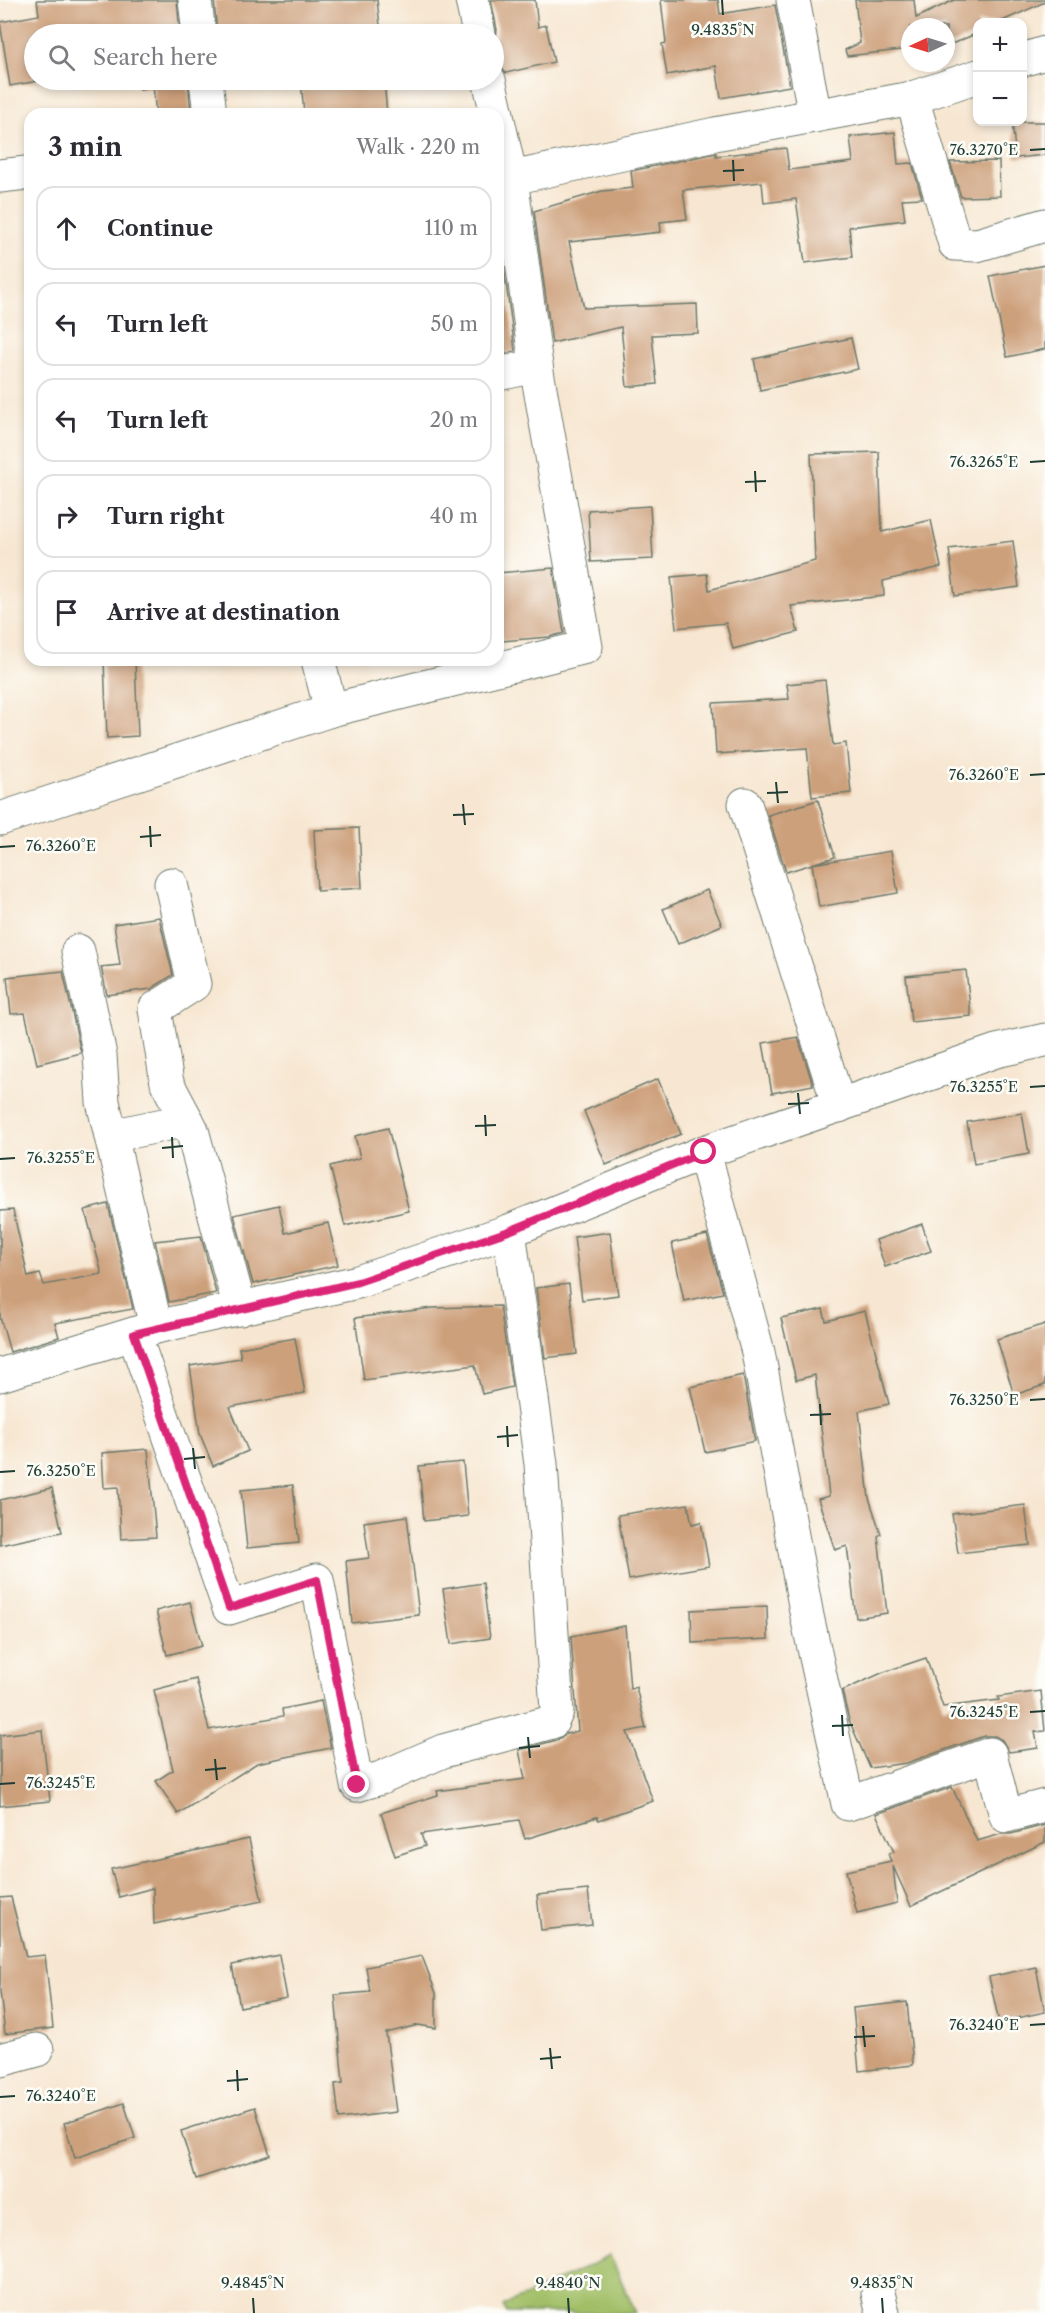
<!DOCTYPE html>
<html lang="en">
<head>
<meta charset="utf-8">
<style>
  :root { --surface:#fff; --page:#f2f2f3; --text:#2b2b33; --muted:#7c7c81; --line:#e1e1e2 }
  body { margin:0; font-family:"Libre Caslon Text",serif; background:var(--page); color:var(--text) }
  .controls { position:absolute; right:18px; top:18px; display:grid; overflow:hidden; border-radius:12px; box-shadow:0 3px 9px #0003 }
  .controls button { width:54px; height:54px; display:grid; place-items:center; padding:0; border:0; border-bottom:2px solid var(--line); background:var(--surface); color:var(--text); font:30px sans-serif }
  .compass { position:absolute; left:901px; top:18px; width:54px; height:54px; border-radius:50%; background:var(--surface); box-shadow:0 3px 9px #0003; rotate:266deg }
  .stop { position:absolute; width:18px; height:18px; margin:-14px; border:4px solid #db2777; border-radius:50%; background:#fff }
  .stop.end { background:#db2777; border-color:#fff; box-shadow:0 2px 6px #0008 }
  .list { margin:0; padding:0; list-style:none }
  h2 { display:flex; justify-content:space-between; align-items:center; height:78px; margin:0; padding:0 24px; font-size:26px }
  h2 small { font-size:20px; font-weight:400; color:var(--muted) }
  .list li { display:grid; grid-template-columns:39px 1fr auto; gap:18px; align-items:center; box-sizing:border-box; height:84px; margin:0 12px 12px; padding:0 12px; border:2px solid var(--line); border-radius:18px }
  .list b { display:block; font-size:22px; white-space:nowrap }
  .list em { font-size:20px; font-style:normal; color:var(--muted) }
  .icon { flex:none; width:33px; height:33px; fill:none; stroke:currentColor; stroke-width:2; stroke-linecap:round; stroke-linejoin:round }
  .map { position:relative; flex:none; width:1045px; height:2313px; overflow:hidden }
  .search { position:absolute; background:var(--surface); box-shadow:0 3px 9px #0003; left:24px; top:24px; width:480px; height:66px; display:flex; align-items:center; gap:15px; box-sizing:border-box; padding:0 21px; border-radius:33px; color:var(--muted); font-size:22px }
  .panel { position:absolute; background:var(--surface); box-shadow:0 3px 9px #0003; left:24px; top:108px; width:480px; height:558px; border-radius:18px }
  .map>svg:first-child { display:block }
  .green { fill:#a2bf67; stroke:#607e4e; stroke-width:1.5 }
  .building { fill:#cda07b }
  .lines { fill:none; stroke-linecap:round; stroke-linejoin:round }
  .minor-casing { stroke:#6b786b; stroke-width:35 }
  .minor { stroke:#fff; stroke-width:33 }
  .route { stroke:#db2777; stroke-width:8 }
  .ticks { fill:none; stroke:#1f3d34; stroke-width:2 }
  .ticks-label { font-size:15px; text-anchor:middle; fill:#1f3d34; stroke:#fdfcf7; stroke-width:5; stroke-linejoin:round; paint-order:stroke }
</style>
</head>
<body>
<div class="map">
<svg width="1045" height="2313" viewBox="0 0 1045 2313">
  <rect width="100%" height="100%" fill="#fdfcf7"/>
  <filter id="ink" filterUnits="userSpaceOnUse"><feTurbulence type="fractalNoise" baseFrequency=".0167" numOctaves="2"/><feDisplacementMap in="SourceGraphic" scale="12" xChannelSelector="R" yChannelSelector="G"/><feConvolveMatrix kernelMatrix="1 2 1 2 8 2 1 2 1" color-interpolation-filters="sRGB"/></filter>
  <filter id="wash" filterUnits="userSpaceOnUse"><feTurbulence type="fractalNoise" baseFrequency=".008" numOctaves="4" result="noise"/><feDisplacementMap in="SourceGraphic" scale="24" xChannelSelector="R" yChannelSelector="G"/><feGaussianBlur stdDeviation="1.35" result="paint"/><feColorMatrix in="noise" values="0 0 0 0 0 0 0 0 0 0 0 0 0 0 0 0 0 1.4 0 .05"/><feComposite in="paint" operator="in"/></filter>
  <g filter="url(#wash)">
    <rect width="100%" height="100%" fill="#f7e7d2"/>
    <path class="green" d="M 610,2256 L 636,2313 L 507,2313 L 503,2306 Z"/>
    <g id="blocks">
      <g class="building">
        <path d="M 37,0 L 177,0 L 180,34 L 34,34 L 34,80 L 45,80 L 10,86 L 0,22 L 39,15 Z"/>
        <path d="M 214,0 L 377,0 L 381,34 L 217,34 Z"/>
        <path d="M 491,0 L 535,0 L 538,27 L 546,25 L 554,62 L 506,73 L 500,66 L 495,42 L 497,30 Z"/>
        <path d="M 661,0 L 718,0 L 720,14 L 775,5 L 790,86 L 721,98 L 716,66 L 667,75 L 662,44 L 666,43 Z"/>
        <path d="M 855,0 L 914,0 L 916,18 L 954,0 L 1045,0 L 1045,2 L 1000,22 L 978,22 L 978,33 L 954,43 L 946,44 L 946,27 L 910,27 L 910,49 L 847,56 L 845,50 L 860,43 Z"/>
        <path d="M 138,80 L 188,80 L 191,114 L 156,114 L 153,86 L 140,89 Z"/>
        <path d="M 301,80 L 384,80 L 387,114 L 304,114 Z"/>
        <path d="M 1012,122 L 1045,122 L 1045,155 L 1016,158 Z"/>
        <path d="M 895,132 L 898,164 L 912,163 L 922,198 L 902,199 L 905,220 L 849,227 L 852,257 L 805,263 L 796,199 L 764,203 L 762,182 L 683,190 L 687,219 L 660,222 L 661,232 L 569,242 L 584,308 L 697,304 L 698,333 L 652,335 L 657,384 L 627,387 L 621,327 L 552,343 L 534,211 L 602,191 L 633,188 L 631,171 L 716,153 L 716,156 L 786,148 L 789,170 L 853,162 L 850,137 Z"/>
        <path d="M 999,161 L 1000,196 L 961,197 L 950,162 Z"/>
        <path d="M 498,222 L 515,351 L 498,355 Z"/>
        <path d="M 1045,265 L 1045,349 L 1007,357 L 990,276 Z"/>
        <path d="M 851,338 L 858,369 L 760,390 L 754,359 Z"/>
        <path d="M 879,452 L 882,532 L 931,520 L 941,567 L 883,581 L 884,596 L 791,606 L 798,632 L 733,649 L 726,623 L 676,628 L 671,577 L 707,574 L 709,590 L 815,561 L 811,454 Z"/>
        <path d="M 650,506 L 653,559 L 591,562 L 588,510 Z"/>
        <path d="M 1013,541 L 1019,587 L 955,596 L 949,549 Z"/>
        <path d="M 553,568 L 564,633 L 549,637 L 502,641 L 500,624 L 498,624 L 498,573 Z"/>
        <path d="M 104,660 L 135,660 L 138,736 L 107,738 Z"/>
        <path d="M 825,680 L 833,745 L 846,743 L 851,793 L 812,797 L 807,748 L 716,754 L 713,703 L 789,699 L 787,684 Z"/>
        <path d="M 818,800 L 835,857 L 786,872 L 768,815 Z"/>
        <path d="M 359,828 L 362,888 L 317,891 L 314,830 Z"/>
        <path d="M 891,851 L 898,893 L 819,907 L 812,864 Z"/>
        <path d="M 707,890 L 722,925 L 678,944 L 663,909 Z"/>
        <path d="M 159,917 L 173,975 L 151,989 L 107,995 L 101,967 L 120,965 L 114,924 Z"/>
        <path d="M 966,970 L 971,1016 L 911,1022 L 906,976 Z"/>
        <path d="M 63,971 L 81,1053 L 37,1064 L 25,1013 L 11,1014 L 7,977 Z"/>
        <path d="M 798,1037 L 813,1085 L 772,1093 L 763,1043 Z"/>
        <path d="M 658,1079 L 681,1134 L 606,1165 L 584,1111 Z"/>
        <path d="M 1022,1113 L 1029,1154 L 974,1164 L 967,1122 Z"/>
        <path d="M 388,1128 L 409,1211 L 345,1226 L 330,1166 L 360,1158 L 355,1136 Z"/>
        <path d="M 108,1204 L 133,1309 L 55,1323 L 59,1337 L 10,1352 L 0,1317 L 0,1211 L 13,1210 L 28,1277 L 40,1274 L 44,1285 L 102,1274 L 85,1210 Z"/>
        <path d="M 279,1205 L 285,1233 L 328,1223 L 338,1265 L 253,1284 L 234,1215 Z"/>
        <path d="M 922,1224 L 931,1251 L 885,1267 L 876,1240 Z"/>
        <path d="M 610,1232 L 618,1295 L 582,1300 L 574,1237 Z"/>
        <path d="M 707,1235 L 723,1293 L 684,1301 L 672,1243 Z"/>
        <path d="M 201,1236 L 216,1293 L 169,1302 L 155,1241 Z"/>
        <path d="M 569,1284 L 577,1354 L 545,1358 L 536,1288 Z"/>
        <path d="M 500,1306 L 512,1387 L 482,1394 L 475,1365 L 364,1380 L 355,1318 L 432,1308 Z"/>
        <path d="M 823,1309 L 826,1321 L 865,1311 L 889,1404 L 859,1411 L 869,1498 L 881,1534 L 878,1536 L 887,1613 L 856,1618 L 847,1546 L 835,1550 L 818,1499 L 829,1496 L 815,1375 L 796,1380 L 781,1318 Z"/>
        <path d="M 1045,1324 L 1045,1385 L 1014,1395 L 997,1339 Z"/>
        <path d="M 295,1338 L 305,1393 L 230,1407 L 248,1451 L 213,1466 L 200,1434 L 190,1366 L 241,1358 L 239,1348 Z"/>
        <path d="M 743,1375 L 755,1441 L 705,1452 L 690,1387 Z"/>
        <path d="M 148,1449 L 156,1537 L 121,1539 L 118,1487 L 104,1488 L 102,1453 Z"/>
        <path d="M 463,1462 L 468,1516 L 424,1521 L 419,1466 Z"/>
        <path d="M 293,1485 L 299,1543 L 247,1548 L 241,1490 Z"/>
        <path d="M 52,1488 L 62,1532 L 0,1545 L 0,1500 Z"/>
        <path d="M 688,1504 L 692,1524 L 701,1522 L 709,1566 L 629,1580 L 618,1515 Z"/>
        <path d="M 1025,1505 L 1030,1545 L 958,1553 L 952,1514 Z"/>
        <path d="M 407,1516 L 419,1615 L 352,1623 L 346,1561 L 369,1558 L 364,1522 Z"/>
        <path d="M 483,1583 L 490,1638 L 451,1644 L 443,1589 Z"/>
        <path d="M 190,1602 L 202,1646 L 167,1655 L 156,1611 Z"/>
        <path d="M 767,1606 L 768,1639 L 692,1643 L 691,1610 Z"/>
        <path d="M 625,1626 L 630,1689 L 636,1687 L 646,1728 L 627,1732 L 653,1801 L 599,1820 L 597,1817 L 525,1839 L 519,1820 L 421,1834 L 425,1846 L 395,1856 L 381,1813 L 438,1795 L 437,1791 L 525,1779 L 519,1750 L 557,1740 L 566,1734 L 578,1731 L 571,1636 Z"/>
        <path d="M 926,1658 L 943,1707 L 999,1700 L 998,1697 L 1041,1691 L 1045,1731 L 1035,1732 L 1038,1748 L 1009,1752 L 1002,1740 L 995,1736 L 984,1736 L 907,1763 L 870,1768 L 849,1720 L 842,1691 L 884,1672 Z"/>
        <path d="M 196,1679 L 209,1730 L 283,1716 L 282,1709 L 321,1701 L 331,1748 L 257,1763 L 178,1814 L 156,1781 L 173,1770 L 154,1690 Z"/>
        <path d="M 42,1730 L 50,1801 L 0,1806 L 0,1735 Z"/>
        <path d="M 952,1787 L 977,1841 L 1001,1834 L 1011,1834 L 1045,1825 L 1045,1842 L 911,1906 L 893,1866 L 897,1903 L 857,1913 L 846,1871 L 891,1861 L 888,1854 L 894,1852 L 876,1814 Z"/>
        <path d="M 249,1839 L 262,1901 L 154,1924 L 153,1888 L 119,1897 L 111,1869 Z"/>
        <path d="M 588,1890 L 592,1925 L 541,1930 L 537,1895 Z"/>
        <path d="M 11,1897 L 26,1957 L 45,1955 L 53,2028 L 5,2034 L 0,1992 L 0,1898 Z"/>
        <path d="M 279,1955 L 287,1998 L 240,2007 L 232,1965 Z"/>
        <path d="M 422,1956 L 436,1993 L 436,2028 L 418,2025 L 386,2033 L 396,2112 L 339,2119 L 335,2084 L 343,2083 L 335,1995 L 370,1992 L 366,1967 Z"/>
        <path d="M 1036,1967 L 1045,2012 L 999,2022 L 989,1977 Z"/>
        <path d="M 907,2002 L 913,2065 L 859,2071 L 853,2008 Z"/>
        <path d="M 124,2103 L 135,2138 L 75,2158 L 64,2123 Z"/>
        <path d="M 255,2107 L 270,2155 L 196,2179 L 181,2131 Z"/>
      </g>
    </g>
  </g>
  <g filter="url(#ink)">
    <use href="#blocks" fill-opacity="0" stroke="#6b786b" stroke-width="1.5"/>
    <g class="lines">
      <defs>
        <g id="minor">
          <path d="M 195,0 L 199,34"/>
          <path d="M 472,0 L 479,34"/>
          <path d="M 793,0 L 815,116"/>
          <path d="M 1022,60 L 1045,53"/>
          <path d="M 206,80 L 210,114"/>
          <path d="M 489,80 L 497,114"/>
          <path d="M 912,98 L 955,244 L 977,245 L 1045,225"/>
          <path d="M 0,176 L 26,173 L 30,175"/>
          <path d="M 498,181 L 715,134 L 912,98 L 978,76"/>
          <path d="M 498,374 L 536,366"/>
          <path d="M 318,660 L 331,710"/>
          <path d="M 745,804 L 839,1106"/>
          <path d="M 0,819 L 331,710 L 586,647 L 536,366 L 511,178 L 498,120"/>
          <path d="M 171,884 L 194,984 L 155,1009 L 167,1083 L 192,1130 L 240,1309"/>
          <path d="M 78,951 L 100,1055 L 103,1102 L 156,1327"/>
          <path d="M 111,1136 L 187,1120"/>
          <path d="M 704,1152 L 758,1352 L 807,1616 L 848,1804 L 990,1754 L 1006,1816 L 1045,1806"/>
          <path d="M 134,1334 L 229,1608 L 317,1580 L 357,1785 L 381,1778 L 443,1751 L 552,1722 L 557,1711 L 541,1464 L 509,1231"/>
          <path d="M 0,1375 L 156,1327 L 358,1282 L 509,1231 L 704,1152 L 996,1051 L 1045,1040"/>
          <path d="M 0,2060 L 37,2050"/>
          <path d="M 878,2293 L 883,2313"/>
        </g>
      </defs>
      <use href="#minor" class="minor-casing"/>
      <use href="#minor" class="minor"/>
    </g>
  </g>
  <g class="lines" filter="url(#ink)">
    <path class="route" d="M 357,1785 L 317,1580 L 229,1608 L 134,1334 L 358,1282 L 509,1231 L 704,1152"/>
  </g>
  <path class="ticks" d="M 722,0 L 723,15M 1030,150 L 1045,149M 733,160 L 734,181M 723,171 L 744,170M 1030,462 L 1045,461M 755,471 L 756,492M 745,482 L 766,481M 1030,775 L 1045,774M 776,782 L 778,803M 767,793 L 788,792M 463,804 L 465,825M 453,815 L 474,814M 150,826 L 151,847M 140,837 L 161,835M 0,847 L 15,846M 1030,1087 L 1045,1086M 798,1093 L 800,1114M 788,1104 L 809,1103M 485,1115 L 486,1136M 475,1126 L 496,1125M 172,1137 L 173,1158M 162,1148 L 183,1146M 0,1159 L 15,1158M 1030,1400 L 1045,1399M 820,1404 L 821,1425M 810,1415 L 831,1414M 507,1426 L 508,1447M 497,1437 L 518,1435M 193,1448 L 195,1469M 184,1459 L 205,1457M 0,1472 L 15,1471M 1030,1712 L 1045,1711M 842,1715 L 843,1736M 832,1726 L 853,1725M 528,1737 L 530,1758M 519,1748 L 540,1746M 215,1759 L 217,1780M 205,1770 L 226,1768M 0,1784 L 15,1783M 1030,2025 L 1045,2024M 863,2026 L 865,2047M 854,2037 L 875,2036M 550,2048 L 552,2069M 540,2059 L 561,2057M 237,2070 L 238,2091M 227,2081 L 248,2079M 0,2097 L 15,2096M 253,2298 L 254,2313M 568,2298 L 569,2313M 882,2298 L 883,2313"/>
  <g class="ticks-label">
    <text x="723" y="35">9.4835°N</text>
    <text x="984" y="155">76.3270°E</text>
    <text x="984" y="467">76.3265°E</text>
    <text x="984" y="780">76.3260°E</text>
    <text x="61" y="851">76.3260°E</text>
    <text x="984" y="1092">76.3255°E</text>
    <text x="61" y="1163">76.3255°E</text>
    <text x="984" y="1405">76.3250°E</text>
    <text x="61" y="1476">76.3250°E</text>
    <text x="984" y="1717">76.3245°E</text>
    <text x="61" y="1788">76.3245°E</text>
    <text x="984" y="2030">76.3240°E</text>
    <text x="61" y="2101">76.3240°E</text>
    <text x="253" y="2288">9.4845°N</text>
    <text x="568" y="2288">9.4840°N</text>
    <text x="882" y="2288">9.4835°N</text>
  </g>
</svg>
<div class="controls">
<button>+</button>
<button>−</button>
</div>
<svg class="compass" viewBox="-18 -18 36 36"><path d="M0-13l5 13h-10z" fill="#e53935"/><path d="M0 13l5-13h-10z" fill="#7c7c81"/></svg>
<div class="stop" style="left:704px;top:1152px"></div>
<div class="stop end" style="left:357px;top:1785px"></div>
<div class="search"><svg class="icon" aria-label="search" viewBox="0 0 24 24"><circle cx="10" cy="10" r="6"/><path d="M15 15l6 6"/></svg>Search here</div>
<section class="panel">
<h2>3 min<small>Walk · 220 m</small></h2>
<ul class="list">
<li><svg class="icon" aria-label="ahead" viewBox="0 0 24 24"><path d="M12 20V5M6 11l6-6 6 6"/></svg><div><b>Continue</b></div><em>110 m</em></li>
<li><svg class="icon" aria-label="left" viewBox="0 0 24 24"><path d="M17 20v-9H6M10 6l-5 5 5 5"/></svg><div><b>Turn left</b></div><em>50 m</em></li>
<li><svg class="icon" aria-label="left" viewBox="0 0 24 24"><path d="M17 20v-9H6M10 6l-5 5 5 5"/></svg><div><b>Turn left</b></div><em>20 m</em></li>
<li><svg class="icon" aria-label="right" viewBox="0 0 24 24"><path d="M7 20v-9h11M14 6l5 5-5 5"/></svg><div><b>Turn right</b></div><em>40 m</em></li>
<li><svg class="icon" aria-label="arrive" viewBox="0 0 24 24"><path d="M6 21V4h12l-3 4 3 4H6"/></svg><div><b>Arrive at destination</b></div></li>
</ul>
</section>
</div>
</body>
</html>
